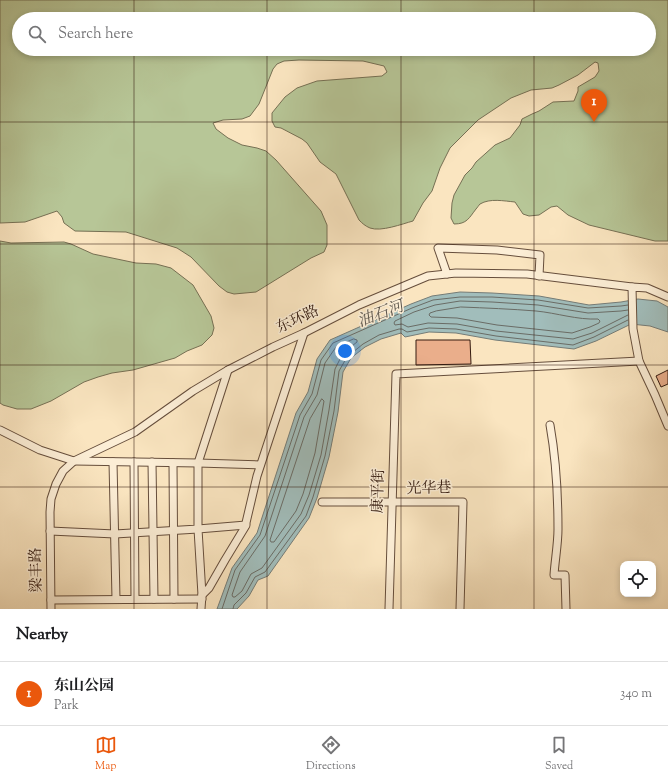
<!DOCTYPE html>
<html lang="en">
<head>
<meta charset="utf-8">
<style>
  :root { --surface:#fff; --page:#f6f6f6; --text:#202124; --muted:#757577; --line:#e0e0e0; --accent:#ea580c }
  body { margin:0; font-family:"Sorts Mill Goudy","Noto Serif SC",serif; background:var(--page); color:var(--text) }
  .controls { position:absolute; right:12px; bottom:12px; display:grid; overflow:hidden; border-radius:8px; box-shadow:0 2px 6px #0003 }
  .controls button { width:36px; height:36px; display:grid; place-items:center; padding:0; border:0; border-bottom:1px solid var(--line); background:var(--surface); color:var(--text); font:20px sans-serif }
  .you { position:absolute; left:345px; top:351px; width:14px; height:14px; margin:-10px; border:3px solid #fff; border-radius:50%; background:#1a73e8; box-shadow:0 0 0 6px #1a73e833 }
  .badge { display:grid; place-items:center; width:26px; height:26px; border-radius:50%; background:var(--accent); color:#fff; font-size:13px; font-weight:700 }
  .pin { position:absolute; translate:-50% -33px; filter:drop-shadow(0 1px 2px #0008) }
  .pin::after { content:''; position:absolute; top:21px; width:14px; height:12px; background:inherit; clip-path:polygon(0 0,100% 0,50% 100%) }
  .list { margin:0; padding:0; list-style:none }
  h2 { display:flex; justify-content:space-between; align-items:center; height:52px; margin:0; padding:0 16px; font-size:17px }
  h2 small { font-size:13px; font-weight:400; color:var(--muted) }
  .list li { display:grid; grid-template-columns:26px 1fr auto; gap:12px; align-items:center; box-sizing:border-box; height:64px; padding:0 16px; border-top:1px solid var(--line) }
  .list b { display:block; font-size:15px; white-space:nowrap }
  .list p { margin:0; font-size:13px; white-space:nowrap; color:var(--muted) }
  .list em { font-size:13px; font-style:normal; color:var(--muted) }
  .icon { flex:none; width:22px; height:22px; fill:none; stroke:currentColor; stroke-width:2; stroke-linecap:round; stroke-linejoin:round }
  .map { position:relative; flex:none; width:668px; height:609px; overflow:hidden }
  .search { position:absolute; background:var(--surface); box-shadow:0 2px 6px #0003; left:12px; right:12px; top:12px; height:44px; display:flex; align-items:center; gap:10px; box-sizing:border-box; padding:0 14px; border-radius:22px; color:var(--muted); font-size:15px }
  .sheet { height:116px; background:var(--surface) }
  nav { display:flex; justify-content:space-around; align-items:center; box-sizing:border-box; height:56px; border-top:1px solid var(--line); background:var(--surface); font-size:11px; color:var(--muted) }
  nav a { display:grid; justify-items:center; gap:2px }
  nav .on { color:var(--accent) }
  .map>svg:first-child { display:block }
  .green { fill:#b7c697; stroke:#767054; fill-rule:evenodd }
  .water { fill:#a1bdbb; stroke:#757c77 }
  .lines { fill:none; stroke-linecap:round; stroke-linejoin:round }
  .shore { stroke:#6a6c66; stroke-width:1 }
  .building { fill:#eaae8b; stroke:#341b10 }
  .minor-casing { stroke:#664e3c; stroke-width:9 }
  .minor { stroke:#fceed6; stroke-width:7 }
  .grid { fill:none; stroke:#341b10; stroke-width:1; stroke-opacity:0.55 }
  .labels { text-anchor:middle; dominant-baseline:central; stroke-width:3; stroke-linejoin:round; paint-order:stroke }
  .street-label { font-size:15px; fill:#341b10; stroke:#fceed6 }
  .water-label { font-size:16px; font-style:italic; fill:#5a544c; stroke:#fceed6 }
</style>
</head>
<body>
<div class="map">
<svg width="668" height="609" viewBox="0 0 668 609">
  <rect width="100%" height="100%" fill="#fae5c0"/>
  <filter id="stains"><feTurbulence type="fractalNoise" baseFrequency=".005" numOctaves="4"/><feColorMatrix values="0 0 0 0 .2 0 0 0 0 .09 0 0 0 0 .02 0 0 0 .5 -.17"/></filter>
  <radialGradient id="worn" r=".72"><stop offset=".6" stop-color="#630" stop-opacity="0"/><stop offset="1" stop-color="#630" stop-opacity=".3"/></radialGradient>
  <g class="green">
    <path d="M 0,0 L 668,0 L 668,241 L 655,241 L 589,225 L 568,215 L 557,206 L 551,207 L 539,215 L 529,216 L 523,214 L 515,202 C 504,201 490,198 480,204 C 479,205 477,208 476,209 C 469,218 467,224 454,224 L 451,218 L 452,203 L 454,195 L 465,175 L 472,168 L 476,162 L 495,145 L 510,138 L 520,125 L 522,119 L 532,114 L 539,111 L 553,102 L 574,101 L 578,91 L 578,87 L 595,77 L 599,71 L 598,63 L 595,62 L 578,75 L 559,85 L 552,88 L 531,90 L 511,98 L 478,120 L 450,148 L 440,168 L 432,191 L 423,203 L 413,221 C 402,224 381,232 370,228 C 365,226 362,223 359,220 L 336,174 L 320,162 L 307,143 L 302,139 L 281,128 L 275,127 L 272,121 L 272,113 L 285,97 L 297,88 L 317,81 L 382,76 L 387,72 L 384,66 L 363,61 L 299,60 L 284,61 L 277,64 L 273,69 L 259,104 L 250,116 L 242,119 L 223,120 L 213,123 L 216,129 L 228,138 L 242,145 L 257,148 L 266,151 L 276,160 L 321,211 L 327,225 L 327,245 L 324,252 L 311,258 L 256,292 L 234,294 L 227,292 L 219,286 L 191,257 L 177,248 L 126,232 L 75,231 L 64,223 L 62,217 L 57,211 L 25,222 L 0,223 ZM 19,19 L 649,19 L 649,49 L 19,49 Z"/>
    <path d="M 0,241 L 11,243 L 64,242 L 71,244 L 93,254 L 136,263 L 156,264 L 171,268 L 193,285 L 211,316 L 214,328 L 212,335 L 202,345 L 187,351 L 175,358 L 133,370 L 112,373 L 98,377 L 84,382 L 51,401 L 31,409 L 17,409 L 3,405 L 0,403 Z"/>
  </g>
  <path class="water" d="M 460,292 L 492,293 L 539,296 L 589,305 L 621,302 L 638,299 L 657,301 L 668,307 L 668,332 L 650,326 L 631,324 L 596,341 L 574,349 L 495,340 L 456,333 L 429,332 L 405,337 L 401,333 L 381,339 L 365,347 L 351,358 L 343,372 L 338,412 L 329,457 L 317,498 L 309,518 L 268,576 L 258,580 L 249,596 L 237,609 L 217,609 L 232,568 L 257,533 L 296,413 L 308,392 L 317,359 L 330,340 L 411,304 L 432,296 Z"/>
  <g class="lines">
    <g class="shore">
      <path d="M 461,307 C 486,308 511,309 536,311 C 557,313 577,320 598,319 L 600,321 L 599,323 L 590,327 L 572,333 L 497,325 L 457,318 L 431,317 L 429,315 L 430,313 L 436,311 Z"/>
      <path d="M 628,310 L 621,311 L 588,313 L 538,305 L 492,302 L 460,301 L 435,305 L 414,312 L 395,321 L 394,323 L 395,325 L 402,324 L 408,327 L 428,323 L 457,324 L 496,331 L 573,339 L 592,333 L 628,315"/>
      <path d="M 354,339 L 357,340 L 357,342 L 343,353 L 335,369 L 329,410 L 321,455 L 309,495 L 301,514 L 262,568 L 251,574 L 242,591 L 235,597 L 233,597 L 232,595 L 240,572 L 265,536 L 304,417 L 317,395 L 325,363 L 336,347 Z"/>
      <path d="M 322,399 L 324,401 L 315,453 L 303,494 L 296,511 L 274,542 L 271,542 L 270,540 L 310,419 Z"/>
      <path d="M 222,609 L 235,570 L 260,535 L 300,415 L 312,394 L 321,360 L 333,343 L 412,308 L 433,300 L 460,297 L 492,297 L 538,300 L 588,308 L 621,306 L 628,305"/>
      <path d="M 233,609 L 234,605 L 246,593 L 255,577 L 265,572 L 306,516 L 313,497 L 325,456 L 334,411 L 339,371 L 347,357 L 363,344 L 379,335 L 399,329 L 402,329 L 407,332 L 429,328 L 456,329 L 496,336 L 573,345 L 594,337 L 628,320"/>
    </g>
  </g>
  <g class="building">
    <path d="M 416,340 L 470,340 L 471,364 L 416,365 Z"/>
    <path d="M 668,370 L 668,384 L 661,387 L 656,376 Z"/>
  </g>
  <g class="lines">
    <defs>
      <g id="minor">
        <path d="M 447,274 L 438,248 L 497,250 L 540,255 L 539,276"/>
        <path d="M 668,297 L 647,288 L 632,287 L 633,329 L 639,361 L 655,395 L 668,426"/>
        <path d="M 550,425 C 556,459 558,494 558,529 C 558,544 555,560 554,575 L 565,575 L 566,609"/>
        <path d="M 0,430 L 40,450 L 74,461 L 198,463 L 260,465"/>
        <path d="M 113,462 L 116,599"/>
        <path d="M 134,462 L 135,599"/>
        <path d="M 152,462 L 154,599"/>
        <path d="M 173,463 L 174,599"/>
        <path d="M 322,502 L 463,502 L 460,609"/>
        <path d="M 50,531 L 115,534 L 198,529 L 198,463 L 228,370"/>
        <path d="M 202,595 L 209,588 L 225,560 L 245,527 L 257,476 L 304,333"/>
        <path d="M 51,600 L 202,599"/>
        <path d="M 51,609 L 50,512 L 51,499 L 56,484 L 63,471 L 74,461 L 135,432 L 193,391 L 228,370 L 273,347 L 304,333 L 359,305 L 428,276 L 456,273 L 527,274 L 632,287"/>
        <path d="M 201,609 L 202,595 L 198,529 L 246,525"/>
        <path d="M 389,609 L 396,374 L 639,361"/>
      </g>
    </defs>
    <use href="#minor" class="minor-casing"/>
    <use href="#minor" class="minor"/>
  </g>
  <path class="grid" d="M 134,0 L 134,19M 267,0 L 267,19M 401,0 L 401,19M 534,0 L 534,19M 134,49 L 134,609M 267,49 L 267,609M 401,49 L 401,609M 534,49 L 534,609M 0,122 L 668,122M 0,244 L 668,244M 0,365 L 668,365M 0,487 L 668,487"/>
  <g class="labels">
    <g class="street-label">
      <text transform="translate(298 320) rotate(-25)">东环路</text>
      <text transform="translate(429 489) rotate(-1)">光华巷</text>
      <text transform="translate(379 491) rotate(-88)">康平街</text>
      <text transform="translate(37 570) rotate(-91)">梁丰路</text>
    </g>
    <g class="water-label">
      <text transform="translate(381 315) rotate(-21)">油石河</text>
    </g>
  </g>
  <rect width="100%" height="100%" filter="url(#stains)"/>
  <rect width="100%" height="100%" fill="url(#worn)"/>
</svg>
<div class="controls">
<button><svg class="icon" aria-label="locate" viewBox="0 0 24 24"><circle cx="12" cy="12" r="6"/><path d="M12 2v4M12 18v4M2 12h4M18 12h4"/></svg></button>
</div>
<div class="you"></div>
<div class="pin badge" style="left:594px;top:122px">1</div>
<div class="search"><svg class="icon" aria-label="search" viewBox="0 0 24 24"><circle cx="10" cy="10" r="6"/><path d="M15 15l6 6"/></svg>Search here</div>
</div>
<section class="sheet">
<h2>Nearby<small></small></h2>
<ul class="list">
<li><span class="badge">1</span><div><b>东山公园</b><p>Park</p></div><em>340 m</em></li>
</ul>
</section>
<nav>
<a class="on"><svg class="icon" aria-label="map" viewBox="0 0 24 24"><path d="M3 6l6-2 6 2 6-2v14l-6 2-6-2-6 2zM9 4v14M15 6v14"/></svg>Map</a>
<a><svg class="icon" aria-label="directions" viewBox="0 0 24 24"><path d="M12 3l9 9-9 9-9-9zM9 14v-3h6M13 9l2 2-2 2"/></svg>Directions</a>
<a><svg class="icon" aria-label="saved" viewBox="0 0 24 24"><path d="M7 4h10v16l-5-4-5 4z"/></svg>Saved</a>
</nav>
</body>
</html>
